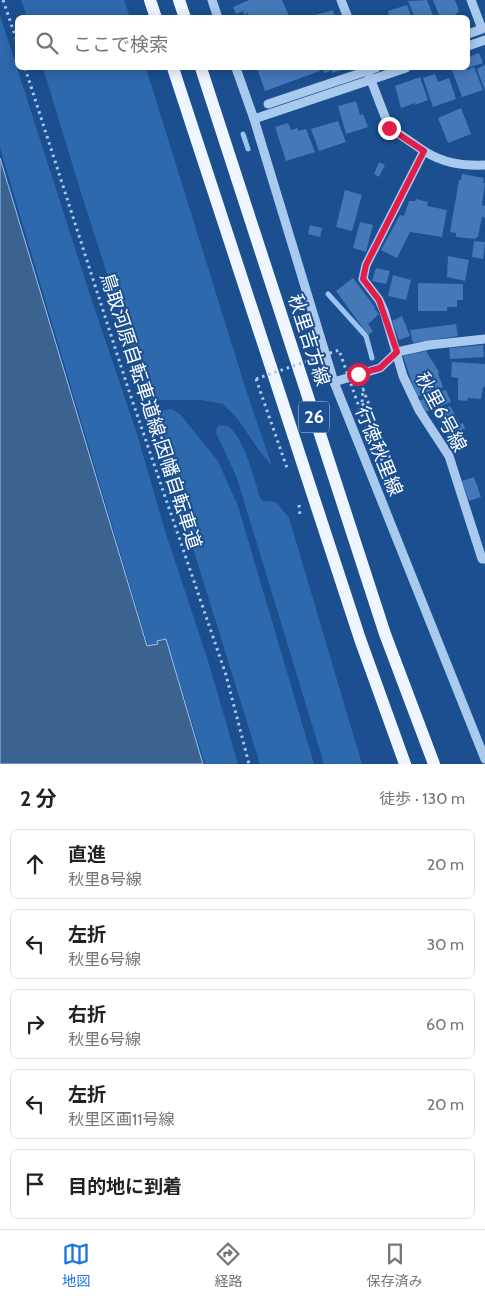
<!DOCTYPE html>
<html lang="ja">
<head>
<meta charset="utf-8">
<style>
  :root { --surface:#fff; --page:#f2f2f2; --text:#222; --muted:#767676; --line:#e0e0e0; --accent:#1a73e8 }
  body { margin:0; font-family:Cabin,"Noto Sans JP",sans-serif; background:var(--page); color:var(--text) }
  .stop { position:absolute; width:15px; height:15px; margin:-11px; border:4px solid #e11d48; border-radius:50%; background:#fff }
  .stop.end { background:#e11d48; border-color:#fff; box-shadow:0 1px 5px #0008 }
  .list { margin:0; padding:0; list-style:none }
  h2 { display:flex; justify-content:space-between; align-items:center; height:65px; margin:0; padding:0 20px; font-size:21px }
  h2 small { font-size:16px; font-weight:400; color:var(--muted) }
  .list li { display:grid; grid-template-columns:32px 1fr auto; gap:15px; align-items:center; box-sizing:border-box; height:70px; margin:0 10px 10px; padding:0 10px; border:1px solid var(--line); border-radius:8px }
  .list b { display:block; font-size:19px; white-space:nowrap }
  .list p { margin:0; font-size:16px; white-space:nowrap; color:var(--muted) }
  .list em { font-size:16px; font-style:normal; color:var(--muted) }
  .icon { flex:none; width:28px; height:28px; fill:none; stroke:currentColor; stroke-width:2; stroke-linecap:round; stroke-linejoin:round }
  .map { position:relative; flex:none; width:485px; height:764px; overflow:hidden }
  .search { position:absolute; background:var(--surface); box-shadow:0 2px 12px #0003; left:15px; right:15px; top:15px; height:55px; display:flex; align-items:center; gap:12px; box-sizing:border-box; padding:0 18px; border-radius:8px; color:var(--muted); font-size:19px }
  .sheet { height:465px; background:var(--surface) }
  nav { display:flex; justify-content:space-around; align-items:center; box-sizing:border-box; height:70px; border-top:1px solid var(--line); background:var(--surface); font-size:14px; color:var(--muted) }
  nav a { display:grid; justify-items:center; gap:2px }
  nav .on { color:var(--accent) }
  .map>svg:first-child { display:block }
  .green { fill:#2e69ad }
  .water { fill:#3c6290; stroke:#9cc4f0 }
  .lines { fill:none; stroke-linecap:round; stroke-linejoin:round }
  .stream { stroke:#9cc4f0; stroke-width:5 }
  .building { fill:#4478b7 }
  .path { stroke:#a9c9ee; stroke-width:3; stroke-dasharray:2.5 4; stroke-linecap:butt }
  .minor { stroke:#a9c9ee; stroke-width:9 }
  .major { stroke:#f0f6ff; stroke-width:12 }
  .path-bridge { stroke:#a9c9ee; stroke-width:3; stroke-dasharray:2.5 4; stroke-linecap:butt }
  .route { stroke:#e11d48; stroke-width:6 }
  .labels { text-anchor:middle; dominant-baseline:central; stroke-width:4; stroke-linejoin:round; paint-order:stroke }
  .shield { fill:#1b4f8f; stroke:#bbcadd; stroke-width:1 }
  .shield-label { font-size:18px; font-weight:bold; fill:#fff }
  .street-label { font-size:19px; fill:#fff; stroke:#1b4f8f }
</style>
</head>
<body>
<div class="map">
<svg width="485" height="764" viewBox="0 0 485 764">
  <rect width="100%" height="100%" fill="#1b4f8f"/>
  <g class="green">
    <path d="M 21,0 L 124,0 L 130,17 L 27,17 Z"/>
    <path d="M 0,15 L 92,301 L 137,434 L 166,534 L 209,664 L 238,764 L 205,764 L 166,639 L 157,641 L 158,644 L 148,646 L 0,148 Z"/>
    <path d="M 43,68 L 146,68 L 246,390 L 272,466 L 258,449 L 237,418 L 223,404 L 202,400 L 148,400 L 82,196 Z"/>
    <path d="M 171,409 L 180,414 L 218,461 L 238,506 L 314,764 L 260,764 L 151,413 Z"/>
    <path d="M 220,425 C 221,425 226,426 227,426 C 243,434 255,481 260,498 L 263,501 L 276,502 L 289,518 L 362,764 L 324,764 L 237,478 L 216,433 L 217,427 Z"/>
  </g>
  <path class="water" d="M 0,158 L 147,646 L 158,644 L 157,641 L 166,639 L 203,764 L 0,764 Z"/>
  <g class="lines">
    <g class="stream">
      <path d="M 243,134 L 248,149"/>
      <path d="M 328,294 L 366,336 L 372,358"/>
    </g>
  </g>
  <g class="building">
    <path d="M 249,0 L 282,0 L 290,18 L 250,18 L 248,13 L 244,15 L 243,11 L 236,14 L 233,7 Z"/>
    <path d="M 427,0 L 434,18 L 415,18 L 408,1 Z"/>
    <path d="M 433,0 L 455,0 L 459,11 L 455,15 L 440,18 Z"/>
    <path d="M 407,5 L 412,18 L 390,18 L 388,11 Z"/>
    <path d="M 333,10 L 335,18 L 308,18 L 308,17 Z"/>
    <path d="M 479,53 L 483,63 L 468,68 L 468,57 Z"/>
    <path d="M 485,65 L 485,91 L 477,69 Z"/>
    <path d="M 474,67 L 483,90 L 462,97 L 452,70 L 458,68 L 466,68 L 467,70 Z"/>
    <path d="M 257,68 L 319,68 L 320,71 L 265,91 Z"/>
    <path d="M 323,68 L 348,68 L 332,73 L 332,70 L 324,73 Z"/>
    <path d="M 435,74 L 438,82 L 449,78 L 456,99 L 433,107 L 423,78 Z"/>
    <path d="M 420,77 L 428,100 L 415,105 L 415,103 L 401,108 L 395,86 Z"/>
    <path d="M 356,101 L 360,115 L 363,114 L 368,127 L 346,134 L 338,106 Z"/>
    <path d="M 461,108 L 471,134 L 448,143 L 438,118 Z"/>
    <path d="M 338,121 L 346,142 L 319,151 L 311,129 Z"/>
    <path d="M 288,123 L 291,130 L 298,128 L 298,131 L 306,129 L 315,152 L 286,161 L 275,127 Z"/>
    <path d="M 379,162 L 385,165 L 379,177 L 374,174 Z"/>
    <path d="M 462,174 L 484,178 L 483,183 L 485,183 L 482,205 L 485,206 L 485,218 L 482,217 L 478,237 L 476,237 L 476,239 L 456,237 L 456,233 L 450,232 L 459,180 L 461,180 Z"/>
    <path d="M 345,190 L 362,195 L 352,231 L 336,227 Z"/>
    <path d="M 416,199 L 428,202 L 427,206 L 447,210 L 442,237 L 410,232 L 397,258 L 381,250 L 400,215 L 404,216 L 409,201 L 415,201 Z"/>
    <path d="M 360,222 L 373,225 L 366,252 L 353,248 Z"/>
    <path d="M 310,225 L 322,228 L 320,237 L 308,234 Z"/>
    <path d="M 474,241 L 485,242 L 483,259 L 472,257 Z"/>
    <path d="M 448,256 L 469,260 L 465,281 L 447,277 Z"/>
    <path d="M 376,268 L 390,271 L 386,284 L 372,281 Z"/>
    <path d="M 393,275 L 411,280 L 406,300 L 388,296 Z"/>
    <path d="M 353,278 L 375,307 L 374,308 L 379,314 L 368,324 L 373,331 L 368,335 L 336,291 Z"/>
    <path d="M 418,283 L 463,284 L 463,300 L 457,300 L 457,307 L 447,307 L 447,311 L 418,311 Z"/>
    <path d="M 402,316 L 410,336 L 399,340 L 392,321 Z"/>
    <path d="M 456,324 L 458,336 L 413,343 L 410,330 Z"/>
    <path d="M 483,345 L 484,357 L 450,359 L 449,348 Z"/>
    <path d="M 426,351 L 439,372 L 438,373 L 443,387 L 417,397 L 403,356 Z"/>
    <path d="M 452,362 L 485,364 L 485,387 L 483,387 L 481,399 L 468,398 L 467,401 L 458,400 L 458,378 L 451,377 Z"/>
    <path d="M 446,390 L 451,402 L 425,412 L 418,401 Z"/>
    <path d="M 450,406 L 460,424 L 463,423 L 465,428 L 449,437 L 436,412 Z"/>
    <path d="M 474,477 L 481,497 L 469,501 L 462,481 Z"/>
  </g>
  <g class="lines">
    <g class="path">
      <path d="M 3,0 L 18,44"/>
      <path d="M 25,68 L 128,388 L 226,675 L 249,764"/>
      <path d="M 256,379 L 287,468"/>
      <path d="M 362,402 L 363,389 L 392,464 L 386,476"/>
      <path d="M 299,505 L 300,516"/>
    </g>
    <g class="minor">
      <path d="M 212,0 L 218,18"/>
      <path d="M 341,0 L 348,18"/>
      <path d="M 468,34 L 482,29 L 471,0"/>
      <path d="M 468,46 L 485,40"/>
      <path d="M 236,68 L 254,119 L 406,68"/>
      <path d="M 369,75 L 389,127 L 424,151"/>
      <path d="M 268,104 L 376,68"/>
      <path d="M 254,119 L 334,382 L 485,759"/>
      <path d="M 485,165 C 462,166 443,163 424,151 L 366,265 L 363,279 L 379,300 L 384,311 L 403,376 L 419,410 L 449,456 L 482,559 L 485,559"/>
      <path d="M 334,382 L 380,368 L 397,352 L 429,345 L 485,339"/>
    </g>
    <g class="major">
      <path d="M 150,0 L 156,18"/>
      <path d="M 179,0 L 185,18"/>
      <path d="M 173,68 L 360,639 L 405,764"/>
      <path d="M 201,68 L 385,634 L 434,764"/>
    </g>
    <path class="path-bridge" d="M 256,379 L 339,350 L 378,461 L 382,459 L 362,402"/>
  </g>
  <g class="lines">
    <path class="route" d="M 358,374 L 380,368 L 397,352 L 379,300 L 363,279 L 366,265 L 424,151 L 389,128"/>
  </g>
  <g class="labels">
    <rect class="shield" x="299" y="401.5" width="30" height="31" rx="4"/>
    <g class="shield-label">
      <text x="314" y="417">26</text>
    </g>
    <g class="street-label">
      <text transform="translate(309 340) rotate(72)">秋里吉方線</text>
      <text transform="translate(151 411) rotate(72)">鳥取河原自転車道線;因幡自転車道</text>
      <text transform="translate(441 412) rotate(62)">秋里6号線</text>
      <text transform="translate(379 451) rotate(68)">行徳秋里線</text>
    </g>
  </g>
</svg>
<div class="stop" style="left:358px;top:374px"></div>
<div class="stop end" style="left:389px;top:128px"></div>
<div class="search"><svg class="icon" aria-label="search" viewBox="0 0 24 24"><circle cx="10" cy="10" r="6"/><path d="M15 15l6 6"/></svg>ここで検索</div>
</div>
<section class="sheet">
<h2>2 分<small>徒歩 · 130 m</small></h2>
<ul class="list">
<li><svg class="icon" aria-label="ahead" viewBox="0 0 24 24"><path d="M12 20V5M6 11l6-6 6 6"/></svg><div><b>直進</b><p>秋里8号線</p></div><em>20 m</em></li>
<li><svg class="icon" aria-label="left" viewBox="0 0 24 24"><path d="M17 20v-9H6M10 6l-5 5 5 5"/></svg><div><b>左折</b><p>秋里6号線</p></div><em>30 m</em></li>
<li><svg class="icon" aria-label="right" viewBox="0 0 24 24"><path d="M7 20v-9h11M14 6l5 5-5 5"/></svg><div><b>右折</b><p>秋里6号線</p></div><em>60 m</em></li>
<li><svg class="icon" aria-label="left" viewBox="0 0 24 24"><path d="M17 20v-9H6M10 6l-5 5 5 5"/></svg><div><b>左折</b><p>秋里区画11号線</p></div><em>20 m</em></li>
<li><svg class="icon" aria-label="arrive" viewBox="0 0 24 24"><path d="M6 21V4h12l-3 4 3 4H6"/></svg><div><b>目的地に到着</b></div></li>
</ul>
</section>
<nav>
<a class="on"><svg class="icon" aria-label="map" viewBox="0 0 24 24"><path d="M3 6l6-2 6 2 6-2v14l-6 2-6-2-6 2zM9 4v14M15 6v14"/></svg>地図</a>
<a><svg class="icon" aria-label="directions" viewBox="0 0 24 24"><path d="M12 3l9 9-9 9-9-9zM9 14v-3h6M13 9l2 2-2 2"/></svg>経路</a>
<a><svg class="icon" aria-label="saved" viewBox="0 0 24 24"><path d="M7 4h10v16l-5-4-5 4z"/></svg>保存済み</a>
</nav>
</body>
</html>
